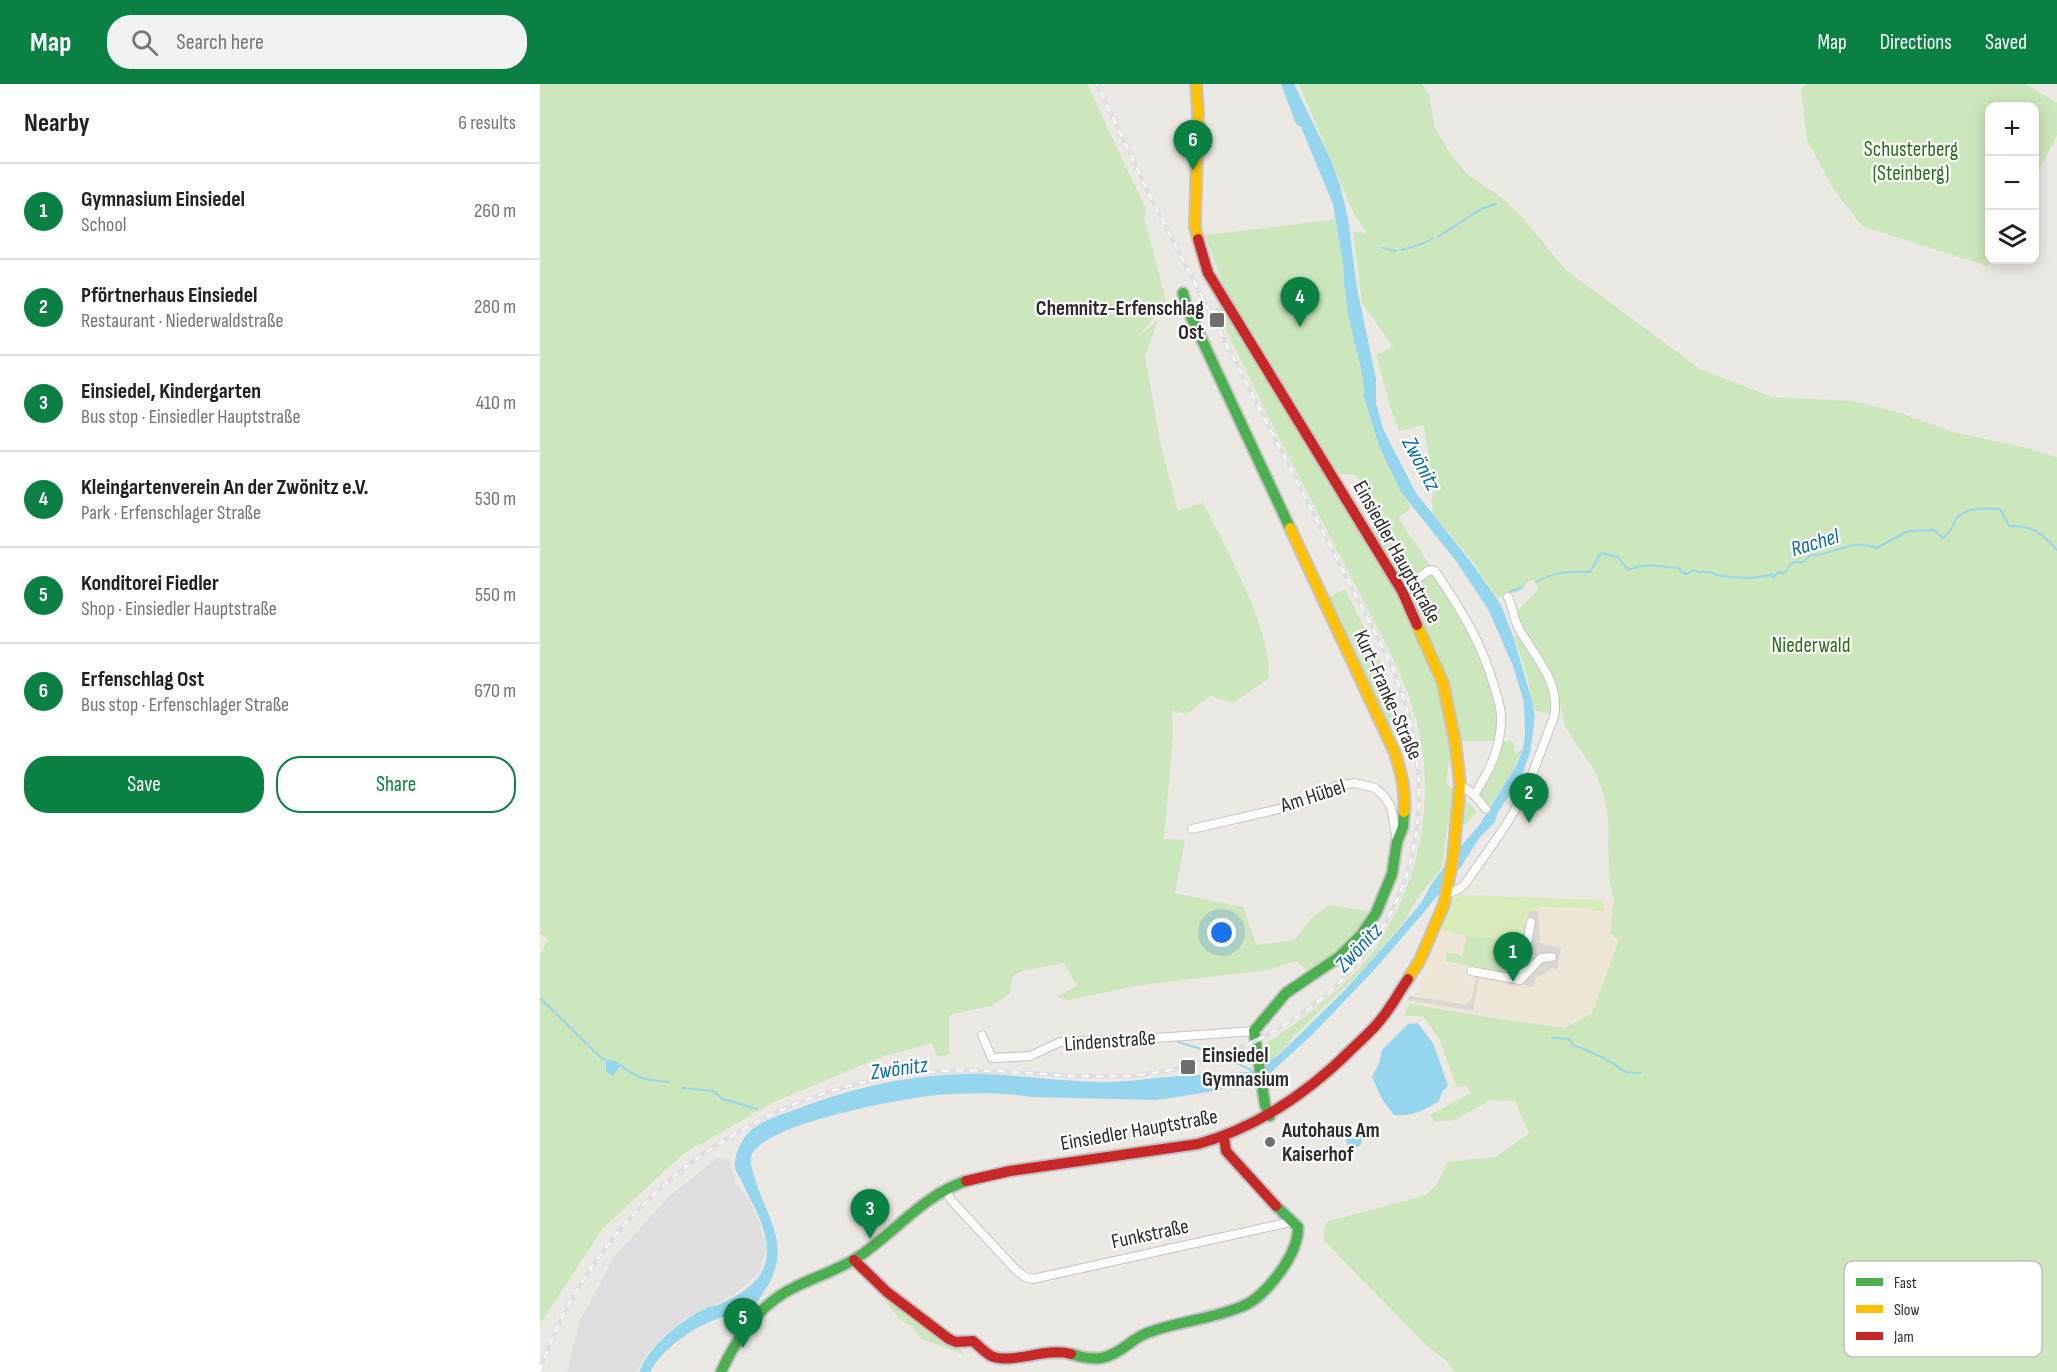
<!DOCTYPE html>
<html lang="en">
<head>
<meta charset="utf-8">
<style>
  :root { --surface:#fff; --page:#f2f2f2; --text:#202124; --muted:#757577; --line:#e0e0e0; --accent:#0b8043 }
  body { margin:0; font-family:"Sofia Sans Condensed",sans-serif; background:var(--page); color:var(--text) }
  .controls { position:absolute; right:18px; top:18px; display:grid; overflow:hidden; border-radius:12px; box-shadow:0 3px 15px #0003 }
  .controls button { width:54px; height:54px; display:grid; place-items:center; padding:0; border:0; border-bottom:2px solid var(--line); background:var(--surface); color:var(--text); font:30px sans-serif }
  .you { position:absolute; left:682px; top:849px; width:21px; height:21px; margin:-15px; border:4px solid #fff; border-radius:50%; background:#1a73e8; box-shadow:0 0 0 9px #1a73e833 }
  .badge { display:grid; place-items:center; width:39px; height:39px; border-radius:50%; background:var(--accent); color:#fff; font-size:20px; font-weight:700 }
  .pin { position:absolute; translate:-50% -50px; filter:drop-shadow(0 2px 3px #0008) }
  .pin::after { content:''; position:absolute; top:32px; width:21px; height:18px; background:inherit; clip-path:polygon(0 0,100% 0,50% 100%) }
  .list { margin:0; padding:0; list-style:none }
  h2 { display:flex; justify-content:space-between; align-items:center; height:78px; margin:0; padding:0 24px; font-size:26px }
  h2 small { font-size:20px; font-weight:400; color:var(--muted) }
  .list li { display:grid; grid-template-columns:39px 1fr auto; gap:18px; align-items:center; box-sizing:border-box; height:96px; padding:0 24px; border-top:2px solid var(--line) }
  .list b { display:block; font-size:22px; white-space:nowrap }
  .list p { margin:0; font-size:20px; white-space:nowrap; color:var(--muted) }
  .list em { font-size:20px; font-style:normal; color:var(--muted) }
  .actions { display:flex; gap:12px; padding:18px 24px }
  .actions a { flex:1; padding:14px 0; border:2px solid var(--accent); border-radius:24px; text-align:center; font-size:21px; color:var(--accent) }
  .actions .main { background:var(--accent); color:#fff }
  .icon { flex:none; width:33px; height:33px; fill:none; stroke:currentColor; stroke-width:2; stroke-linecap:round; stroke-linejoin:round }
  .map { position:relative; flex:none; width:1517px; height:1288px; overflow:hidden }
  header { display:flex; align-items:center; gap:36px; box-sizing:border-box; height:84px; padding:0 30px; background:var(--accent); color:#fff }
  header strong { font-size:28px }
  nav { display:flex; gap:33px; margin-inline-start:auto; font-size:21px }
  .search { width:420px; height:54px; background:var(--page); display:flex; align-items:center; gap:15px; box-sizing:border-box; padding:0 21px; border-radius:24px; color:var(--muted); font-size:22px }
  main { display:flex }
  aside { flex:1; background:var(--surface) }
  .map>svg:first-child { display:block }
  .industrial { fill:#dfdddf }
  .education { fill:#eee7d8 }
  .green { fill:#cde7bc }
  .pitch { fill:#d8ebba }
  .plaza { fill:#dad6d2 }
  .water { fill:#95d5ee }
  .lines { fill:none; stroke-linecap:round; stroke-linejoin:round }
  .stream { stroke:#95d5ee; stroke-width:2 }
  .street-casing { stroke:#c5c4c4; stroke-width:10 }
  .fast-casing { stroke:#c5c4c4; stroke-width:14 }
  .slow-casing { stroke:#c5c4c4; stroke-width:14 }
  .jam-casing { stroke:#c5c4c4; stroke-width:14 }
  .street { stroke:#fcfcfb; stroke-width:8 }
  .fast { stroke:#4caf50; stroke-width:10 }
  .slow { stroke:#ffc107; stroke-width:10 }
  .jam { stroke:#c62828; stroke-width:10 }
  .rail-casing { stroke:#dfdfe1; stroke-width:4.5 }
  .rail { stroke:#fff; stroke-width:2; stroke-dasharray:7; stroke-linecap:butt }
  .poi-dot { fill:#706e6d; stroke:#fff; stroke-width:2 }
  .labels { text-anchor:middle; dominant-baseline:central; stroke-width:4.5; stroke-linejoin:round; paint-order:stroke }
  .park-label { font-size:21px; fill:#296f19; stroke:#fff }
  .poi-label { font-size:21px; font-weight:bold; fill:#2d2d2d; stroke:#fff; text-anchor:start }
  .street-label { font-size:21px; fill:#2d2d2d; stroke:#fff }
  .water-label { font-size:22px; font-style:italic; fill:#096ca5; stroke:#fff }
  .key { fill:#fff; stroke:#c0c0c0; stroke-width:1.5 }
  .key-label { font-size:16px; fill:#2d2d2d }
</style>
</head>
<body>
<header>
<strong>Map</strong>
<div class="search"><svg class="icon" aria-label="search" viewBox="0 0 24 24"><circle cx="10" cy="10" r="6"/><path d="M15 15l6 6"/></svg>Search here</div>
<nav><a>Map</a><a>Directions</a><a>Saved</a></nav>
</header>
<main>
<aside>
<h2>Nearby<small>6 results</small></h2>
<ul class="list">
<li><span class="badge">1</span><div><b>Gymnasium Einsiedel</b><p>School</p></div><em>260 m</em></li>
<li><span class="badge">2</span><div><b>Pförtnerhaus Einsiedel</b><p>Restaurant · Niederwaldstraße</p></div><em>280 m</em></li>
<li><span class="badge">3</span><div><b>Einsiedel, Kindergarten</b><p>Bus stop · Einsiedler Hauptstraße</p></div><em>410 m</em></li>
<li><span class="badge">4</span><div><b>Kleingartenverein An der Zwönitz e.V.</b><p>Park · Erfenschlager Straße</p></div><em>530 m</em></li>
<li><span class="badge">5</span><div><b>Konditorei Fiedler</b><p>Shop · Einsiedler Hauptstraße</p></div><em>550 m</em></li>
<li><span class="badge">6</span><div><b>Erfenschlag Ost</b><p>Bus stop · Erfenschlager Straße</p></div><em>670 m</em></li>
</ul>
<div class="actions"><a class="main">Save</a><a>Share</a></div>
</aside>
<div class="map">
<svg width="1517" height="1288" viewBox="0 0 1517 1288">
  <rect width="100%" height="100%" fill="#ece8e4"/>
  <path class="industrial" d="M 178,1073 L 189,1077 L 196,1100 L 210,1117 L 219,1139 L 226,1164 L 219,1189 L 193,1211 L 145,1235 L 123,1253 L 106,1271 L 96,1288 L 27,1288 L 40,1236 L 76,1170 L 130,1112 Z"/>
  <path class="education" d="M 921,811 L 1074,816 L 1070,850 L 1079,856 L 1052,929 L 1024,944 L 874,921 L 907,824 L 911,817 Z"/>
  <g class="green">
    <path d="M 0,0 L 547,0 L 606,125 L 604,133 L 629,228 L 613,234 L 598,253 L 618,236 L 605,273 L 621,362 L 638,427 L 663,418 C 686,466 731,542 729,594 L 694,619 L 670,612 L 646,630 L 632,626 L 633,652 L 624,755 L 645,756 L 635,809 L 703,823 L 716,861 L 755,856 L 770,835 L 789,821 L 833,828 L 841,833 L 820,864 L 770,889 L 756,877 L 728,886 L 594,902 L 529,916 L 516,913 L 537,902 L 524,879 L 486,886 L 472,892 L 470,910 L 451,922 L 409,931 L 409,971 L 397,972 L 392,959 L 341,973 L 234,1018 L 143,1070 L 62,1145 L 0,1240 L 0,871 L 8,856 L 0,849 Z"/>
    <path d="M 759,0 L 882,0 L 889,11 L 895,44 L 911,71 L 927,90 L 963,115 L 982,133 L 1026,186 L 1160,285 L 1232,313 L 1313,317 L 1357,328 L 1413,348 L 1483,363 L 1517,373 L 1517,1288 L 915,1288 L 906,1277 L 882,1257 L 783,1155 L 786,1138 L 886,1111 L 898,1098 L 907,1078 L 956,1073 L 989,1049 L 975,1017 L 950,1016 L 915,1036 L 895,1038 L 890,1031 L 931,1009 L 926,1001 L 917,1004 L 899,954 L 883,932 L 864,932 L 869,920 L 953,934 L 1025,944 L 1052,929 L 1079,856 L 1070,850 L 1074,816 L 1069,794 L 1068,732 L 1062,705 L 1053,684 L 1037,662 L 1025,641 L 1016,602 L 1011,590 L 980,541 L 976,528 L 999,505 L 995,497 L 989,496 C 983,506 978,511 965,509 L 958,515 L 934,479 L 892,429 L 893,403 L 884,341 L 859,347 L 850,322 L 836,271 L 853,263 L 822,219 L 813,148 L 827,149 L 814,130 Z"/>
    <path d="M 1265,0 L 1486,0 L 1517,19 L 1517,51 L 1495,94 L 1494,22 L 1450,22 L 1451,176 L 1447,182 L 1322,142 L 1294,106 L 1267,56 L 1261,5 Z"/>
    <path d="M 795,134 L 804,187 L 804,199 L 808,230 L 823,294 L 824,313 L 839,362 L 861,408 L 871,423 L 858,434 L 930,540 L 959,622 L 959,657 L 973,657 L 975,670 L 983,665 L 971,690 L 951,721 L 934,711 L 958,657 L 915,657 L 903,599 L 828,453 L 842,423 L 815,391 L 786,390 L 857,511 L 900,600 L 910,669 L 906,699 L 937,727 L 926,740 L 907,743 L 902,784 L 878,813 L 864,838 L 819,890 L 754,952 L 732,978 L 728,972 L 728,958 C 765,934 800,907 829,873 C 836,865 841,855 846,846 C 882,786 894,712 878,643 C 872,618 862,594 851,570 L 742,360 L 675,224 L 685,225 L 689,217 L 665,151 L 791,136 Z"/>
    <path d="M 805,505 L 844,585 L 862,639 L 848,644 L 787,514 Z"/>
    <path d="M 980,550 L 1006,593 L 1013,616 L 1011,631 L 994,626 L 987,592 L 974,552 Z"/>
    <path d="M 927,852 L 978,857 L 973,890 L 905,877 L 907,868 L 922,872 Z"/>
    <path d="M 348,1213 L 409,1259 L 420,1265 L 425,1271 L 381,1255 L 373,1243 L 360,1236 L 344,1215 Z"/>
  </g>
  <path class="pitch" d="M 921,811 L 1063,816 L 1064,827 L 1054,827 L 1054,824 L 999,823 L 998,827 L 990,827 L 988,829 L 980,857 L 927,852 L 901,845 L 911,817 Z"/>
  <path class="plaza" d="M 990,827 L 998,827 L 1000,859 L 1021,864 L 1017,885 L 1011,885 L 995,895 L 993,903 L 939,894 L 933,927 L 867,916 L 870,912 L 923,920 L 929,919 L 932,914 L 937,883 L 973,890 L 978,857 L 981,857 L 988,829 Z"/>
  <g class="water">
    <path d="M 741,0 L 754,0 L 791,76 L 800,101 L 808,134 L 817,204 L 836,295 L 836,319 L 843,345 L 876,409 L 931,478 L 961,521 L 973,552 L 992,617 L 995,633 L 990,669 L 981,693 L 957,730 L 955,738 L 940,753 L 920,784 L 884,828 L 835,885 L 773,950 L 726,993 L 675,1007 L 617,1016 L 492,1013 C 462,1008 428,1009 397,1011 C 365,1014 219,1040 211,1073 C 210,1080 213,1088 215,1095 C 228,1137 253,1163 225,1206 C 221,1212 217,1221 211,1224 C 204,1228 193,1229 185,1232 C 157,1241 124,1262 110,1288 L 99,1288 C 111,1260 140,1237 167,1224 C 171,1222 176,1222 180,1220 C 193,1215 212,1203 220,1191 C 239,1162 215,1125 202,1098 C 200,1093 195,1087 195,1082 C 194,1074 199,1062 203,1056 C 214,1038 238,1032 257,1025 C 317,1002 382,988 447,990 C 483,992 519,997 555,998 C 580,999 603,995 628,993 C 655,990 682,990 709,988 L 736,973 L 750,960 L 804,907 L 862,842 L 881,819 L 891,801 L 910,775 L 940,740 L 977,680 L 983,665 L 985,651 L 984,618 L 973,582 L 948,525 L 916,477 L 861,408 L 839,362 L 824,313 L 823,294 L 808,230 L 804,199 L 804,187 L 793,120 L 761,43 L 756,40 Z"/>
    <path d="M 878,939 L 894,961 L 908,1002 L 902,1008 L 899,1017 C 885,1026 871,1033 854,1031 L 842,1015 L 832,993 L 839,979 L 842,966 L 868,940 Z"/>
    <path d="M 66,976 L 76,977 L 81,981 L 73,992 L 66,987 Z"/>
    <circle cx="814" cy="1056" r="8"/>
  </g>
  <g class="lines">
    <g class="stream">
      <path d="M 898,153 L 941,125 L 956,120"/>
      <path d="M 842,164 L 856,167"/>
      <path d="M 862,166 C 873,162 883,161 893,154"/>
      <path d="M 996,498 C 1014,488 1029,487 1050,488 L 1061,469 L 1078,473 L 1088,486 C 1107,478 1120,483 1139,484 L 1141,488 L 1147,490 L 1154,486 C 1159,490 1161,487 1167,488 C 1172,488 1176,491 1181,492 C 1196,494 1218,495 1232,490 L 1233,494 L 1237,489 L 1245,488 L 1253,478 L 1263,478 L 1271,471 C 1289,472 1305,459 1323,461 C 1328,461 1333,463 1337,464 L 1368,447 L 1394,446 L 1403,454 C 1411,449 1412,441 1417,434 C 1427,422 1446,425 1460,425 L 1469,442 C 1493,442 1501,448 1517,466"/>
      <path d="M 969,508 L 982,503"/>
      <path d="M 0,914 L 61,974 L 66,976"/>
      <path d="M 1012,954 L 1029,955 L 1034,962 C 1040,962 1068,976 1074,980 C 1078,983 1081,986 1086,988 C 1091,989 1096,989 1101,989"/>
      <path d="M 638,958 L 668,967"/>
      <path d="M 693,977 L 715,988"/>
      <path d="M 81,981 C 94,994 111,997 129,998"/>
      <path d="M 142,1004 L 174,1007 L 182,1015 L 217,1025"/>
    </g>
    <defs>
      <g id="street">
        <path d="M 862,507 L 889,486 L 895,487 C 920,524 942,559 954,602 C 957,612 961,623 961,633 C 962,662 949,688 934,711"/>
        <path d="M 920,700 L 934,711 L 946,725"/>
        <path d="M 652,745 L 769,718 L 796,702 L 815,699 L 835,704 L 844,712 L 851,723 L 857,756"/>
        <path d="M 907,810 L 919,805 L 925,800 L 964,744 L 985,709 L 1014,633 C 1021,598 995,573 979,545 C 973,535 973,523 968,513"/>
        <path d="M 931,887 L 980,896 L 1001,874 L 1012,873"/>
        <path d="M 980,895 L 991,838"/>
        <path d="M 442,951 L 452,974 L 490,972 L 520,958 L 602,955 L 714,947"/>
        <path d="M 406,1106 L 411,1116 L 477,1187 L 485,1193 L 493,1195 L 751,1138"/>
      </g>
      <g id="fast">
        <path d="M 643,209 L 647,224 L 750,444"/>
        <path d="M 730,1032 L 725,1021 L 714,947 L 746,909 L 799,873 L 821,851 L 836,829 L 852,790 L 857,758 L 863,743 L 864,728"/>
        <path d="M 531,1270 C 557,1278 568,1276 590,1259 C 596,1255 602,1250 610,1248 C 640,1237 673,1235 703,1222 C 726,1213 759,1169 758,1143 L 736,1122"/>
        <path d="M 181,1288 C 197,1253 219,1220 255,1203 C 277,1192 301,1185 321,1171 C 357,1146 384,1111 426,1097"/>
      </g>
      <g id="slow">
        <path d="M 656,0 L 658,27 L 655,142 L 658,155"/>
        <path d="M 750,444 L 855,669 C 861,689 866,707 864,728"/>
        <path d="M 868,895 L 880,876 L 904,820 L 913,774 L 920,700 L 915,657 L 903,599 L 877,541"/>
      </g>
      <g id="jam">
        <path d="M 658,155 L 668,189 L 862,507 L 877,541"/>
        <path d="M 684,1053 L 686,1067 L 736,1122"/>
        <path d="M 426,1097 L 470,1087 L 658,1060 C 719,1043 769,1008 813,964 C 823,954 834,945 842,934 C 852,922 859,908 868,895"/>
        <path d="M 314,1176 L 347,1208 L 409,1255 L 416,1258 L 433,1257 C 439,1262 444,1268 451,1272 C 472,1281 505,1263 531,1270"/>
      </g>
    </defs>
    <use href="#street" class="street-casing"/>
    <use href="#fast" class="fast-casing"/>
    <use href="#slow" class="slow-casing"/>
    <use href="#jam" class="jam-casing"/>
    <use href="#street" class="street"/>
    <use href="#fast" class="fast"/>
    <use href="#slow" class="slow"/>
    <use href="#jam" class="jam"/>
    <defs>
      <path id="rail" d="M 0,1287 C 58,1113 226,994 407,987 C 481,983 557,1002 630,986 C 831,942 935,767 848,574 L 611,114 L 557,0"/>
    </defs>
    <use href="#rail" class="rail-casing"/>
    <use href="#rail" class="rail"/>
  </g>
  <g class="poi-dot">
    <rect x="669" y="228" width="16" height="16" rx="3"/>
    <rect x="640" y="975" width="16" height="16" rx="3"/>
    <circle cx="730" cy="1058" r="6"/>
  </g>
  <g class="labels">
    <g class="park-label">
      <text x="1371" y="65">Schusterberg<tspan x="1371" dy="24">(Steinberg)</tspan></text>
      <text x="1271" y="561">Niederwald</text>
    </g>
    <g class="poi-label">
      <text x="664" y="224" text-anchor="end">Chemnitz-Erfenschlag<tspan x="664" dy="24">Ost</tspan></text>
      <text x="662" y="971">Einsiedel<tspan x="662" dy="24">Gymnasium</tspan></text>
      <text x="742" y="1046">Autohaus Am<tspan x="742" dy="24">Kaiserhof</tspan></text>
    </g>
    <g class="street-label">
      <text transform="translate(857 468) rotate(61)">Einsiedler Hauptstraße</text>
      <text transform="translate(848 611) rotate(66)">Kurt-Franke-Straße</text>
      <text transform="translate(773 712) rotate(-18)">Am Hübel</text>
      <text transform="translate(570 957) rotate(-4)">Lindenstraße</text>
      <text transform="translate(599 1046) rotate(-10)">Einsiedler Hauptstraße</text>
      <text transform="translate(610 1150) rotate(-12)">Funkstraße</text>
    </g>
    <g class="water-label">
      <text transform="translate(881 380) rotate(62)">Zwönitz</text>
      <text transform="translate(1275 459) rotate(-17)">Rachel</text>
      <text transform="translate(819 864) rotate(-47)">Zwönitz</text>
      <text transform="translate(359 985) rotate(-8)">Zwönitz</text>
    </g>
  </g>
  <rect x="1304" y="1177" width="198" height="96" rx="9" class="key"/>
  <rect x="1316" y="1194" width="27" height="8" fill="#4caf50"/>
  <rect x="1316" y="1221" width="27" height="8" fill="#ffc107"/>
  <rect x="1316" y="1248" width="27" height="8" fill="#c62828"/>
  <g class="key-label">
    <text x="1354" y="1204">Fast</text>
    <text x="1354" y="1231">Slow</text>
    <text x="1354" y="1258">Jam</text>
  </g>
</svg>
<div class="controls">
<button>+</button>
<button>−</button>
<button><svg class="icon" aria-label="layers" viewBox="0 0 24 24"><path d="M12 4l9 5-9 5-9-5zM3 14l9 5 9-5"/></svg></button>
</div>
<div class="you"></div>
<div class="pin badge" style="left:973px;top:898px">1</div>
<div class="pin badge" style="left:989px;top:739px">2</div>
<div class="pin badge" style="left:330px;top:1155px">3</div>
<div class="pin badge" style="left:760px;top:243px">4</div>
<div class="pin badge" style="left:203px;top:1264px">5</div>
<div class="pin badge" style="left:653px;top:86px">6</div>
</div>
</main>
</body>
</html>
